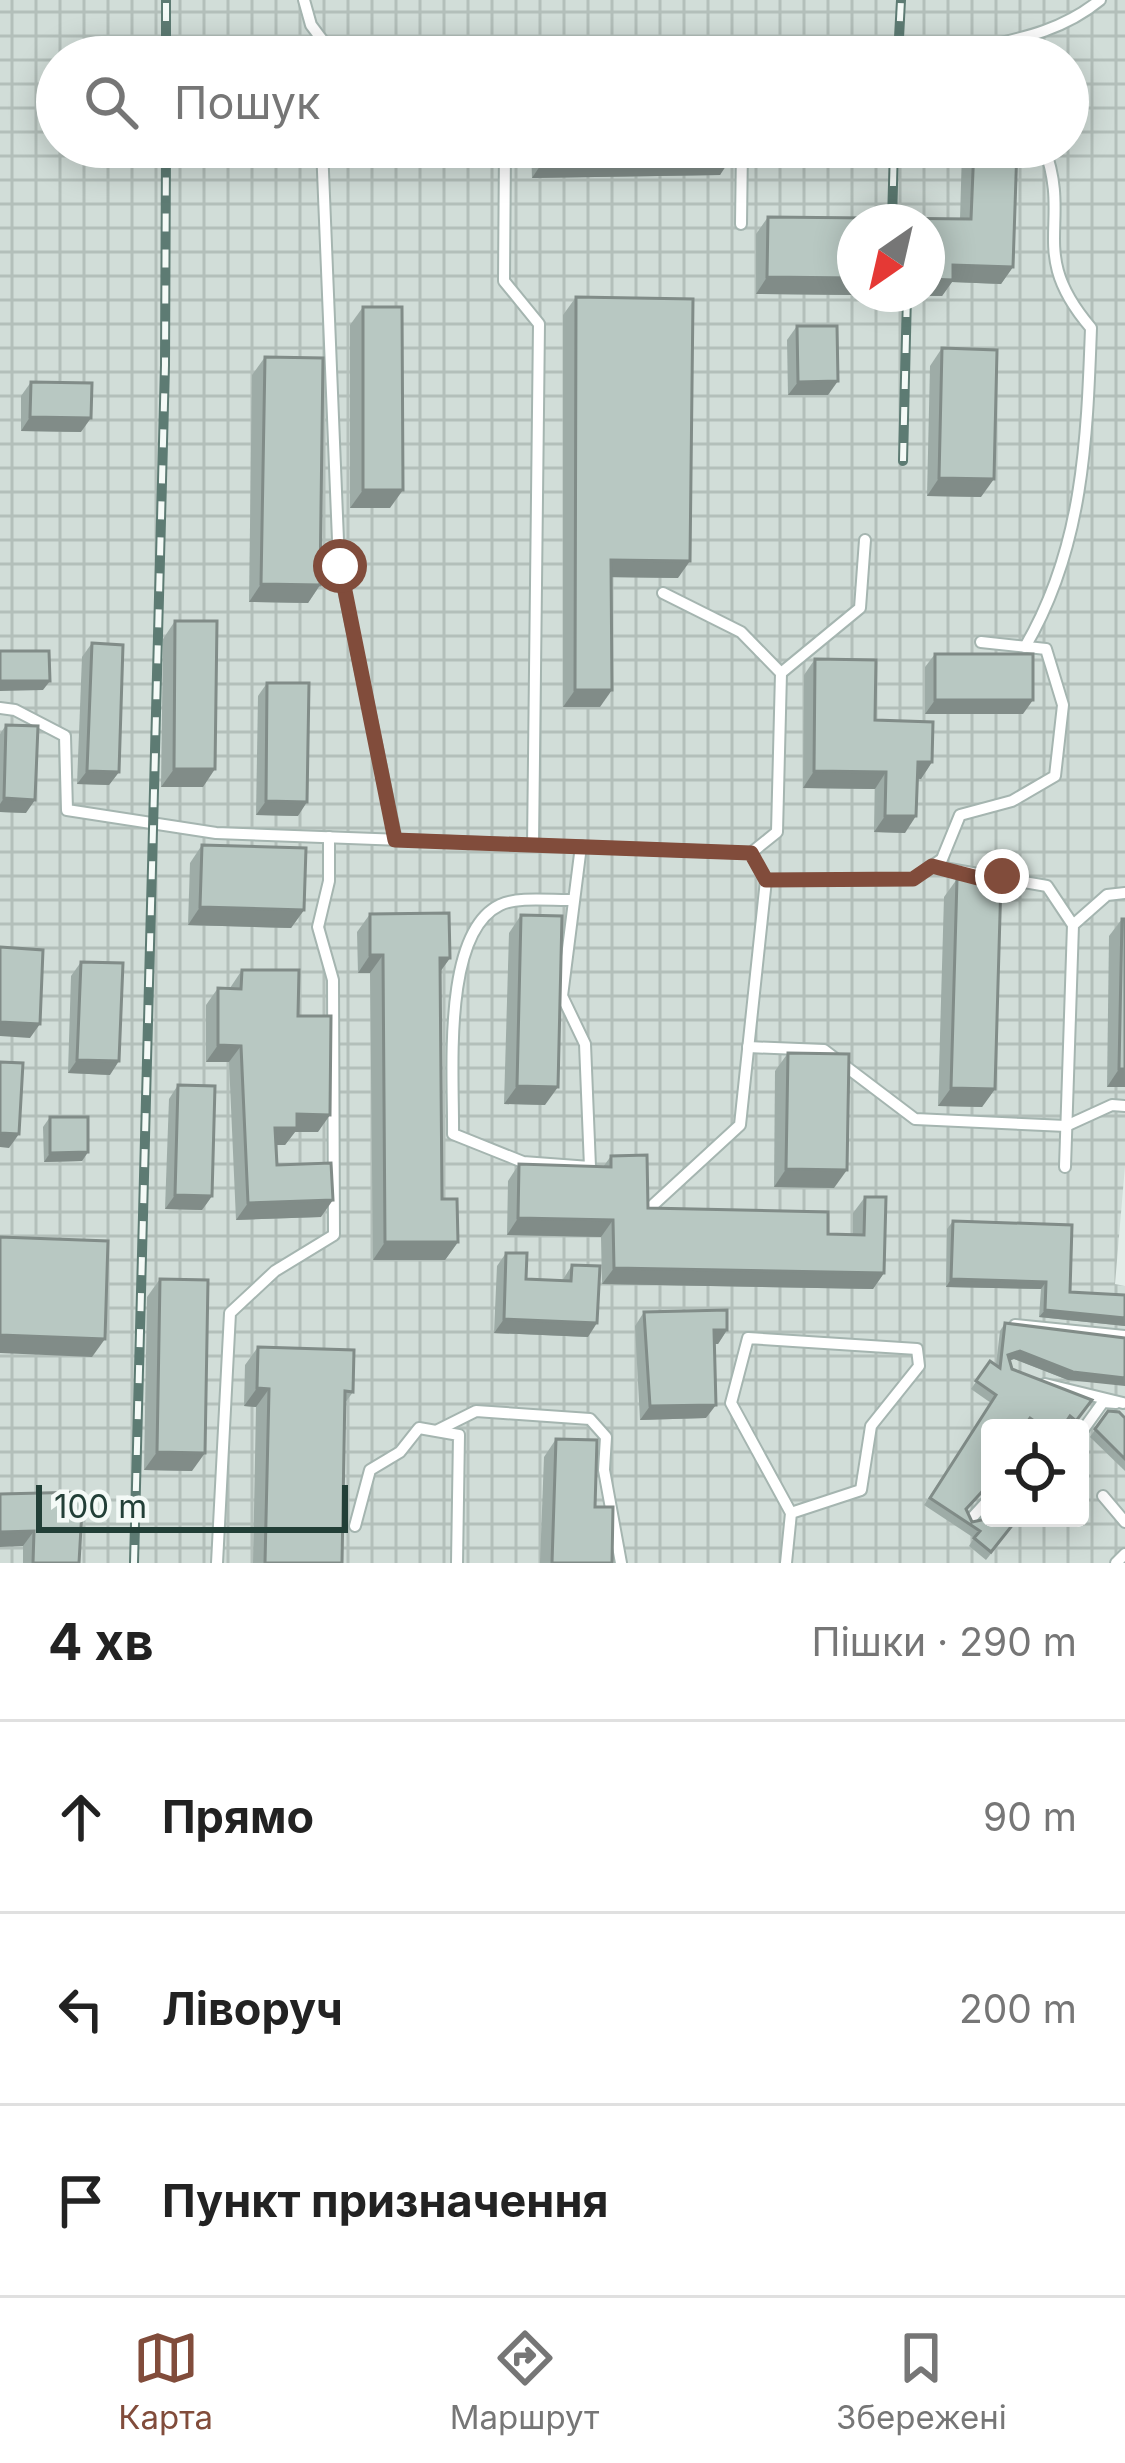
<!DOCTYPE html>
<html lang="uk">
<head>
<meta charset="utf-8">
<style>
  :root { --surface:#fff; --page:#f2f2f2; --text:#222; --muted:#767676; --line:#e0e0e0; --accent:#814c3b }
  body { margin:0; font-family:Inter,sans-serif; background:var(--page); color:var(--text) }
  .controls { position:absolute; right:36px; bottom:36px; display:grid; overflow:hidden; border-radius:12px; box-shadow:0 6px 30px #0003 }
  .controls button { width:108px; height:108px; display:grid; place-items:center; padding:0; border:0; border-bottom:3px solid var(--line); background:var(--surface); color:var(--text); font:60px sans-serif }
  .compass { position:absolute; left:837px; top:204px; width:108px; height:108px; border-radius:50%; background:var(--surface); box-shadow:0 6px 30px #0003; rotate:214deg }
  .scale { position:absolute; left:36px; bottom:30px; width:312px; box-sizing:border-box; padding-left:12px; border:6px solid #223f37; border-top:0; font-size:33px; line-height:42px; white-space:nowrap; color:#223f37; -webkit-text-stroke:9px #f4faf7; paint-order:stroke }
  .stop { position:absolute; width:36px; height:36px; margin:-27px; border:9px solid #814c3b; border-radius:50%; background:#fff }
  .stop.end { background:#814c3b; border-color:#fff; box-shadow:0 3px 12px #0008 }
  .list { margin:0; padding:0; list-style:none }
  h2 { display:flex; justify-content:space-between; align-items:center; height:156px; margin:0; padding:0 48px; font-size:51px }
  h2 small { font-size:39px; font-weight:400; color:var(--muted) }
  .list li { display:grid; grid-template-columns:78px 1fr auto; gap:36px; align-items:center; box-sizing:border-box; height:192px; padding:0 48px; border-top:3px solid var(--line) }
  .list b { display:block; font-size:45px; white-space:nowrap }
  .list em { font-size:39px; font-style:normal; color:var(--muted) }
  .icon { flex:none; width:66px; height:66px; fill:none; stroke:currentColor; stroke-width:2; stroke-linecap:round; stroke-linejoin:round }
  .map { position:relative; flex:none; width:1125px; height:1563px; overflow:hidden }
  .search { position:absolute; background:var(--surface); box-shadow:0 6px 30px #0003; left:36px; right:36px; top:36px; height:132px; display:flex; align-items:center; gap:30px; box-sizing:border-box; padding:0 42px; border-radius:66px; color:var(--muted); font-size:45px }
  .sheet { height:732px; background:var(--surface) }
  nav { display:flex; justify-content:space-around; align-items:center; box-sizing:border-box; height:168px; border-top:3px solid var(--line); background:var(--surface); font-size:33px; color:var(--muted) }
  nav a { display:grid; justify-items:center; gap:6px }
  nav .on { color:var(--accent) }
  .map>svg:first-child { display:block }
  .industrial { fill:url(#industrial-grid); fill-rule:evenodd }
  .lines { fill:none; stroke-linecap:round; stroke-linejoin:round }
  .lane-casing { stroke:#a5b5b0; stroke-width:14 }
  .lane { stroke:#fff; stroke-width:10 }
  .rail-casing { stroke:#5d7b73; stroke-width:10 }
  .rail { stroke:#f4faf7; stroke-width:6; stroke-dasharray:18; stroke-linecap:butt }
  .wall { fill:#9eaca7 }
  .shaded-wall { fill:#818c88 }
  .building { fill:#b8c8c2; stroke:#818c88; stroke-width:3 }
  .route { stroke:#814c3b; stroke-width:15 }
</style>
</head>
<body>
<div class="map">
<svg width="1125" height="1563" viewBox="0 0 1125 1563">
  <defs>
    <pattern id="industrial-grid" width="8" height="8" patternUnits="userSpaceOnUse" patternTransform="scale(3)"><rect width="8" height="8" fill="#d1ddd8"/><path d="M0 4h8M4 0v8" fill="none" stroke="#b3bfba"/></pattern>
  </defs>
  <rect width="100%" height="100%" fill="#e3ede9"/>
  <path class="industrial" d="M 0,0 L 1125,0 L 1125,1166 L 1115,1284 L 1125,1286 L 1125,1563 L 0,1563 ZM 57,57 L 1068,57 L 1068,147 L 57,147 ZM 855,222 L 927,222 L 927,294 L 855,294 ZM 990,1428 L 1080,1428 L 1080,1518 L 990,1518 Z"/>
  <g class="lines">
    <defs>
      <g id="lane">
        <path d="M 304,0 L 311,25 L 335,57"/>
        <path d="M 968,57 L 970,50 C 1018,39 1061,32 1100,0"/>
        <path d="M 322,147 L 339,565 L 396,840"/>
        <path d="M 505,147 L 504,281 L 539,324 L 533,845"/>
        <path d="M 741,224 L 742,147"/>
        <path d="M 663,593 L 741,632 L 781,673 L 777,832 L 751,853"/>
        <path d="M 1025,647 C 1083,548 1087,441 1091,328 C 1026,252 1073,225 1044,147"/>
        <path d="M 781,673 L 860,608 L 865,540"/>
        <path d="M 0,708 L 15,710 L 65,736 L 67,810 L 216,833 L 751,853 L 766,880 L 740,1125 L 653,1205"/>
        <path d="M 932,866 L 1047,886 L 1073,925"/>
        <path d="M 766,880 L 913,879 L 942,859 L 960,815 L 1012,801 L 1055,776 L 1063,705 L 1046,649 L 981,642"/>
        <path d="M 574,900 C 554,901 518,896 500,905 C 441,933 454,1077 453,1134 L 523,1162 L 590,1167 L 585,1044 L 562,996 L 581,846"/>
        <path d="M 748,1047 L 824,1050 L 915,1119 L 1066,1126 L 1112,1105 L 1125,1106"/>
        <path d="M 1065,1167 L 1073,925 L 1107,895 L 1125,893"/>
        <path d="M 1015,1325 L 1125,1336"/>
        <path d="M 1045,1384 L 1123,1403"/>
        <path d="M 438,1430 L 476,1411 L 590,1419 L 606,1437 L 604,1470 L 621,1563"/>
        <path d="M 1080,1434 L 1103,1402 L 1116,1403"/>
        <path d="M 1103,1496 L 1125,1522"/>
        <path d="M 970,1520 L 990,1498"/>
        <path d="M 355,1526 L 370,1470 L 400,1452 L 419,1428 L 459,1435 L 457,1563"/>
        <path d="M 217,1563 L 230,1313 L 275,1271 L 334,1235 L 333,980 L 318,927 L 329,881 L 329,837"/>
        <path d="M 786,1563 L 791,1513 L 731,1403 L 748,1338 L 917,1349 L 919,1366 L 871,1426 L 861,1490 L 791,1513"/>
        <path d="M 1116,1563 L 1125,1554"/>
      </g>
    </defs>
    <use href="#lane" class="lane-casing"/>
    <use href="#lane" class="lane"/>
    <defs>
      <g id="rail">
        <path d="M 166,57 L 166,0"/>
        <path d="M 898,57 L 901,0"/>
        <path d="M 892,222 L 894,147"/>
        <path d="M 903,461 L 907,294"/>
        <path d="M 134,1563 L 165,365 L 166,147"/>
      </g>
    </defs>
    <use href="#rail" class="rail-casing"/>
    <use href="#rail" class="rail"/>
  </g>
  <g class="wall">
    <path d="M 531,147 L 732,147 L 720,175 L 532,178 Z"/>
    <path d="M 965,147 L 1017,147 L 1013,267 L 1001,284 L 952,282 L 942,296 L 756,294 L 756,234 L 768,217 L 960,219 L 962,151 Z"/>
    <path d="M 576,297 L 678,578 L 611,577 L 600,707 L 563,707 L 563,315 Z"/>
    <path d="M 363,307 L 390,508 L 350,508 L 350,325 Z"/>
    <path d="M 797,326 L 828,395 L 788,395 L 787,340 Z"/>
    <path d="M 942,348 L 981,497 L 927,496 L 930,366 Z"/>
    <path d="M 265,357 L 320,585 L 308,603 L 249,602 L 252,375 Z"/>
    <path d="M 31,382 L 81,432 L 21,431 L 21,396 Z"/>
    <path d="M 175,621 L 203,787 L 161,787 L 163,639 Z"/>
    <path d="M 92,643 L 119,772 L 109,785 L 77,784 L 82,657 Z"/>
    <path d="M 935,654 L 1023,714 L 925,714 L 925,667 Z"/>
    <path d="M 815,659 L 875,720 L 932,762 L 921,779 L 917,779 L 905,833 L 874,832 L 875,789 L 803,788 L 804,675 Z"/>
    <path d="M 267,683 L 298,816 L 256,815 L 258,696 Z"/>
    <path d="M 6,725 L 26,813 L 0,812 L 0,734 Z"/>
    <path d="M 202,845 L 304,910 L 291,928 L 188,925 L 190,863 Z"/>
    <path d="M 957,879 L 995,1089 L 982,1107 L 938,1106 L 944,897 Z"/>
    <path d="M 370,914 L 450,958 L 440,972 L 442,1199 L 458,1242 L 445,1260 L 373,1260 L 370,973 L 358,973 L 357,932 Z"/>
    <path d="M 521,915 L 545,1105 L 504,1104 L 509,933 Z"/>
    <path d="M 1122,919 L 1125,1087 L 1107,1087 L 1109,936 Z"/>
    <path d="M 81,962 L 110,1075 L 68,1073 L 71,976 Z"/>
    <path d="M 242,970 L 298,1016 L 318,1132 L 295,1132 L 285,1145 L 276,1145 L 277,1165 L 321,1217 L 236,1220 L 229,1062 L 206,1062 L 206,1005 L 218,988 L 230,988 Z"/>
    <path d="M 788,1053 L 834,1188 L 774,1187 L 775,1071 Z"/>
    <path d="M 178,1085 L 212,1196 L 202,1210 L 165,1209 L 169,1099 Z"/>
    <path d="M 50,1117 L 88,1152 L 82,1161 L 44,1162 L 43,1127 Z"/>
    <path d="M 611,1156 L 648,1208 L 828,1234 L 853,1234 L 853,1213 L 865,1197 L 884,1273 L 873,1289 L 602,1284 L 601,1237 L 507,1235 L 508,1181 L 519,1164 L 603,1167 Z"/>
    <path d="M 953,1221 L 1070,1292 L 1125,1295 L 1125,1326 L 1039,1317 L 1041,1289 L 946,1287 L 947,1229 Z"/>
    <path d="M 506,1253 L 526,1279 L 562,1281 L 572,1265 L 588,1337 L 494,1333 L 497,1266 Z"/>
    <path d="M 160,1279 L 192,1471 L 144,1470 L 147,1297 Z"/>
    <path d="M 644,1312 L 727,1330 L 718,1344 L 714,1344 L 706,1418 L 640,1420 L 635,1326 Z"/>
    <path d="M 1005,1323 L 1068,1380 L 1014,1359 L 1010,1360 L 1012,1369 L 1092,1400 L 1071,1428 L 1064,1424 L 1062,1428 L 1028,1428 L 1025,1426 L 984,1491 L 967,1510 L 972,1522 L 1019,1518 L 986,1560 L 969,1546 L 974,1538 L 924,1505 L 991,1403 L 971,1389 L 990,1361 L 996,1365 L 1000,1331 Z"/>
    <path d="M 258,1347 L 353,1392 L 345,1403 L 342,1563 L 253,1563 L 256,1407 L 244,1406 L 245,1365 Z"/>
    <path d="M 1108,1411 L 1125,1418 L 1125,1471 L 1090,1437 Z"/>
    <path d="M 556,1439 L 595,1507 L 612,1563 L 540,1563 L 544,1457 Z"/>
    <path d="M 0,1494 L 79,1563 L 23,1563 L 23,1546 Z"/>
  </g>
  <g class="shaded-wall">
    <path d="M 732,157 L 720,175 L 532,178 L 544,160 Z"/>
    <path d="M 953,265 L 1013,267 L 1001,284 L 952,282 L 942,296 L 756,294 L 767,277 L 855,278 L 855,294 L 927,294 L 927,279 Z"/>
    <path d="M 838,381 L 828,395 L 788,395 L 798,382 Z"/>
    <path d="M 30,417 L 91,418 L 81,432 L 21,431 Z"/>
    <path d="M 939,478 L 994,479 L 981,497 L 927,496 Z"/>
    <path d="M 363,490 L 403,490 L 390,508 L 350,508 Z"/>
    <path d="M 611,560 L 690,561 L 678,578 L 599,577 Z"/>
    <path d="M 261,584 L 320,585 L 308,603 L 249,602 Z"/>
    <path d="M 0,681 L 50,681 L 43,690 L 0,691 Z"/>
    <path d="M 575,690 L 612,690 L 600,707 L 563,707 Z"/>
    <path d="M 935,700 L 1033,700 L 1023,714 L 925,714 Z"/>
    <path d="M 918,762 L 932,762 L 921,779 L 906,778 Z"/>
    <path d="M 174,769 L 215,769 L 203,787 L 161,787 Z"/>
    <path d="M 87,771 L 119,772 L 109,785 L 77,784 Z"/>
    <path d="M 814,771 L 886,772 L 875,789 L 803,788 Z"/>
    <path d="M 4,798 L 35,800 L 26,813 L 0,812 L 0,804 Z"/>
    <path d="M 266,801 L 307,802 L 298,816 L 256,815 Z"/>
    <path d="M 885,816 L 916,816 L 905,833 L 874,832 Z"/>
    <path d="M 200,907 L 304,910 L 291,928 L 188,925 Z"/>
    <path d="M 370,955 L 383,955 L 370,973 L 358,973 Z"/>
    <path d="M 440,958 L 450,958 L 437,976 Z"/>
    <path d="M 0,1022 L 40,1024 L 30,1038 L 0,1036 Z"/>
    <path d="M 218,1045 L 241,1046 L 229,1062 L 206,1062 Z"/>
    <path d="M 77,1060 L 119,1061 L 110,1075 L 68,1073 Z"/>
    <path d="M 1119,1069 L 1125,1069 L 1125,1087 L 1107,1087 Z"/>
    <path d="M 517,1086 L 558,1087 L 545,1105 L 504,1104 Z"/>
    <path d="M 951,1088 L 995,1089 L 982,1107 L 938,1106 Z"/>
    <path d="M 297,1114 L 330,1115 L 318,1132 L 295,1132 L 285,1145 L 263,1145 L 275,1128 Z"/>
    <path d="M 0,1133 L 19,1134 L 9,1148 L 0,1147 Z"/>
    <path d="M 88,1152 L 82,1161 L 44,1162 L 50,1153 Z"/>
    <path d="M 786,1169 L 847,1170 L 834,1188 L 774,1187 Z"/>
    <path d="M 175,1195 L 212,1196 L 202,1210 L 165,1209 Z"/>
    <path d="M 333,1200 L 321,1217 L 236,1220 L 248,1203 Z"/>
    <path d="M 518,1218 L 613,1220 L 601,1237 L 507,1235 Z"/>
    <path d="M 385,1242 L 458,1242 L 445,1260 L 373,1260 Z"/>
    <path d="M 614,1268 L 884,1273 L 873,1289 L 602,1284 Z"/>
    <path d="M 951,1279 L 1046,1282 L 1041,1289 L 946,1287 Z"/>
    <path d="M 1045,1310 L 1125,1318 L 1125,1326 L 1039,1317 Z"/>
    <path d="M 504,1319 L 597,1323 L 588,1337 L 494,1333 Z"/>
    <path d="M 714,1330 L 727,1330 L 718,1344 L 704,1344 Z"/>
    <path d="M 0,1335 L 105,1339 L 92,1357 L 0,1353 Z"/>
    <path d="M 1020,1351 L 1125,1378 L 1125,1386 L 1068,1380 L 1014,1359 L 1003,1363 L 1008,1355 Z"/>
    <path d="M 257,1388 L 269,1389 L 256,1407 L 244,1406 Z"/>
    <path d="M 716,1405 L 706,1418 L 640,1420 L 650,1406 Z"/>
    <path d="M 157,1452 L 205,1453 L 192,1471 L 144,1470 Z"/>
    <path d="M 34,1531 L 23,1546 L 0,1547 L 0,1532 Z"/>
  </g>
  <g class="building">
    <path d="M 544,147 L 732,147 L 732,157 L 544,160 Z"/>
    <path d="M 974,147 L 1017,147 L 1013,267 L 953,265 L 953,280 L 927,279 L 927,222 L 855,222 L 855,278 L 767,277 L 768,217 L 971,219 Z"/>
    <path d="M 576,297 L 693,299 L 690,561 L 611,560 L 612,690 L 575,690 Z"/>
    <path d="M 363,307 L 402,307 L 403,490 L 363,490 Z"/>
    <path d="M 797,326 L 837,326 L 838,381 L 798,382 Z"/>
    <path d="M 942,348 L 997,350 L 994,479 L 939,478 Z"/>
    <path d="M 265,357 L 323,358 L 320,585 L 261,584 Z"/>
    <path d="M 31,382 L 92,383 L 91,418 L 30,417 Z"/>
    <path d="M 175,621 L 217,621 L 215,769 L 174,769 Z"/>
    <path d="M 92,643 L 123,645 L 119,772 L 87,771 Z"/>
    <path d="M 0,651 L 49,651 L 50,681 L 0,681 Z"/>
    <rect x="935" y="654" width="98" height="46"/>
    <path d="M 815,659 L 876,660 L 875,720 L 933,722 L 932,762 L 918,762 L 916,816 L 885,816 L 886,772 L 814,771 Z"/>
    <path d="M 267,683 L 309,683 L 307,802 L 266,801 Z"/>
    <path d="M 6,725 L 38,726 L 35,800 L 4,798 Z"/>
    <path d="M 202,845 L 306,848 L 304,910 L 200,907 Z"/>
    <path d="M 957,879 L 1001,880 L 995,1089 L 951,1088 Z"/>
    <path d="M 449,913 L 450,958 L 440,958 L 442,1199 L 457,1199 L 458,1242 L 385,1242 L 383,955 L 370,955 L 370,914 Z"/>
    <path d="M 521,915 L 562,916 L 558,1087 L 517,1086 Z"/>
    <path d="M 1122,919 L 1125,919 L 1125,1069 L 1119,1069 Z"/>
    <path d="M 0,947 L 43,950 L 40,1024 L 0,1022 Z"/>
    <path d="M 81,962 L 123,963 L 119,1061 L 77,1060 Z"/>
    <path d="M 242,970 L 299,970 L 298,1016 L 331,1016 L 330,1115 L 297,1114 L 297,1128 L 275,1128 L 277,1165 L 331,1163 L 333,1200 L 248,1203 L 241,1046 L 218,1045 L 218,988 L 241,989 Z"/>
    <path d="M 788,1053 L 849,1054 L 847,1170 L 786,1169 Z"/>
    <path d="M 0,1062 L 23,1063 L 19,1134 L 0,1133 Z"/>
    <path d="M 178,1085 L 215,1086 L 212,1196 L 175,1195 Z"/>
    <path d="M 50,1117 L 88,1117 L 88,1152 L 50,1153 Z"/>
    <path d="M 647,1155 L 648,1208 L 828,1212 L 828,1234 L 864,1235 L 865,1197 L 886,1197 L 884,1273 L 614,1268 L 613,1220 L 518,1218 L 519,1164 L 611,1167 L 611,1156 Z"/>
    <path d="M 953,1221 L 1072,1225 L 1070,1292 L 1125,1295 L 1125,1318 L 1045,1310 L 1046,1282 L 951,1279 Z"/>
    <path d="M 0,1237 L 108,1241 L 105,1339 L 0,1335 Z"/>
    <path d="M 506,1253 L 527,1253 L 526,1279 L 571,1281 L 572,1265 L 600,1266 L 597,1323 L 504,1319 Z"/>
    <path d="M 160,1279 L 208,1280 L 205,1453 L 157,1452 Z"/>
    <path d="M 727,1310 L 727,1330 L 714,1330 L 716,1405 L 650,1406 L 644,1312 Z"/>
    <path d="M 1005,1323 L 1125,1338 L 1125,1378 L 1073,1372 L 1020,1351 L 1008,1355 L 1012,1369 L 1092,1400 L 1076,1421 L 1070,1416 L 1062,1428 L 1044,1428 L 1030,1418 L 1023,1428 L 990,1428 L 990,1483 L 966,1509 L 972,1522 L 982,1520 L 990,1510 L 990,1518 L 1018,1518 L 991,1552 L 974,1538 L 980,1531 L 930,1498 L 996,1395 L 976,1381 L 990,1361 L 1000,1368 Z"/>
    <path d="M 258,1347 L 354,1350 L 353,1392 L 345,1391 L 342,1563 L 265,1563 L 269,1389 L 257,1388 Z"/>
    <path d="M 1108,1411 L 1119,1412 L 1125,1418 L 1125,1459 L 1095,1429 Z"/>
    <path d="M 556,1439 L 597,1440 L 595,1507 L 613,1507 L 612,1563 L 552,1563 Z"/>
    <path d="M 83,1492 L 79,1563 L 33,1563 L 34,1531 L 0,1532 L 0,1494 Z"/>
  </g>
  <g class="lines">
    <path class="route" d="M 340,566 L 395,840 L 751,853 L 766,880 L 913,879 L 932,866 L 978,878 L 1002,876"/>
  </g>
</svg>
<div class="controls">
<button><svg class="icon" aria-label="locate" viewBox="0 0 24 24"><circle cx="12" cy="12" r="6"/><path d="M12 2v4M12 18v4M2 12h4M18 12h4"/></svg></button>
</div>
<svg class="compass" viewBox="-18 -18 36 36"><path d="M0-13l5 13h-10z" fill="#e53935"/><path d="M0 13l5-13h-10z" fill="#767676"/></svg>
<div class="scale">100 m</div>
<div class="stop" style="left:340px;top:566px"></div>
<div class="stop end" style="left:1002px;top:876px"></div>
<div class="search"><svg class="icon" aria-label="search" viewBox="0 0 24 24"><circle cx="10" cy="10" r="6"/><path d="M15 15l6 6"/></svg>Пошук</div>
</div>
<section class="sheet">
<h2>4 хв<small>Пішки · 290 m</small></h2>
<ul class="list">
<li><svg class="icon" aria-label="ahead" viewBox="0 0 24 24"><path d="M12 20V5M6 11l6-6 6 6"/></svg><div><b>Прямо</b></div><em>90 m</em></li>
<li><svg class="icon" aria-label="left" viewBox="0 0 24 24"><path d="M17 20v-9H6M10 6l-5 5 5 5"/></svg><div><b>Ліворуч</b></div><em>200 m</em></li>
<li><svg class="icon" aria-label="arrive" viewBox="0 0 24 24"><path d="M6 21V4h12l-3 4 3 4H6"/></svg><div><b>Пункт призначення</b></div></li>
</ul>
</section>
<nav>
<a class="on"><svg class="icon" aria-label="map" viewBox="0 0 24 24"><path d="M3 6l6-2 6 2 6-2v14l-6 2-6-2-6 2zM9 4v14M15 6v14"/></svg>Карта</a>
<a><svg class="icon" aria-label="directions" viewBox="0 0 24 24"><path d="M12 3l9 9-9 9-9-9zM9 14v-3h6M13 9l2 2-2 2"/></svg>Маршрут</a>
<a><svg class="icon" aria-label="saved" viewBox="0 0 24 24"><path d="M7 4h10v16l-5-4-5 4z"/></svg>Збережені</a>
</nav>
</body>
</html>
